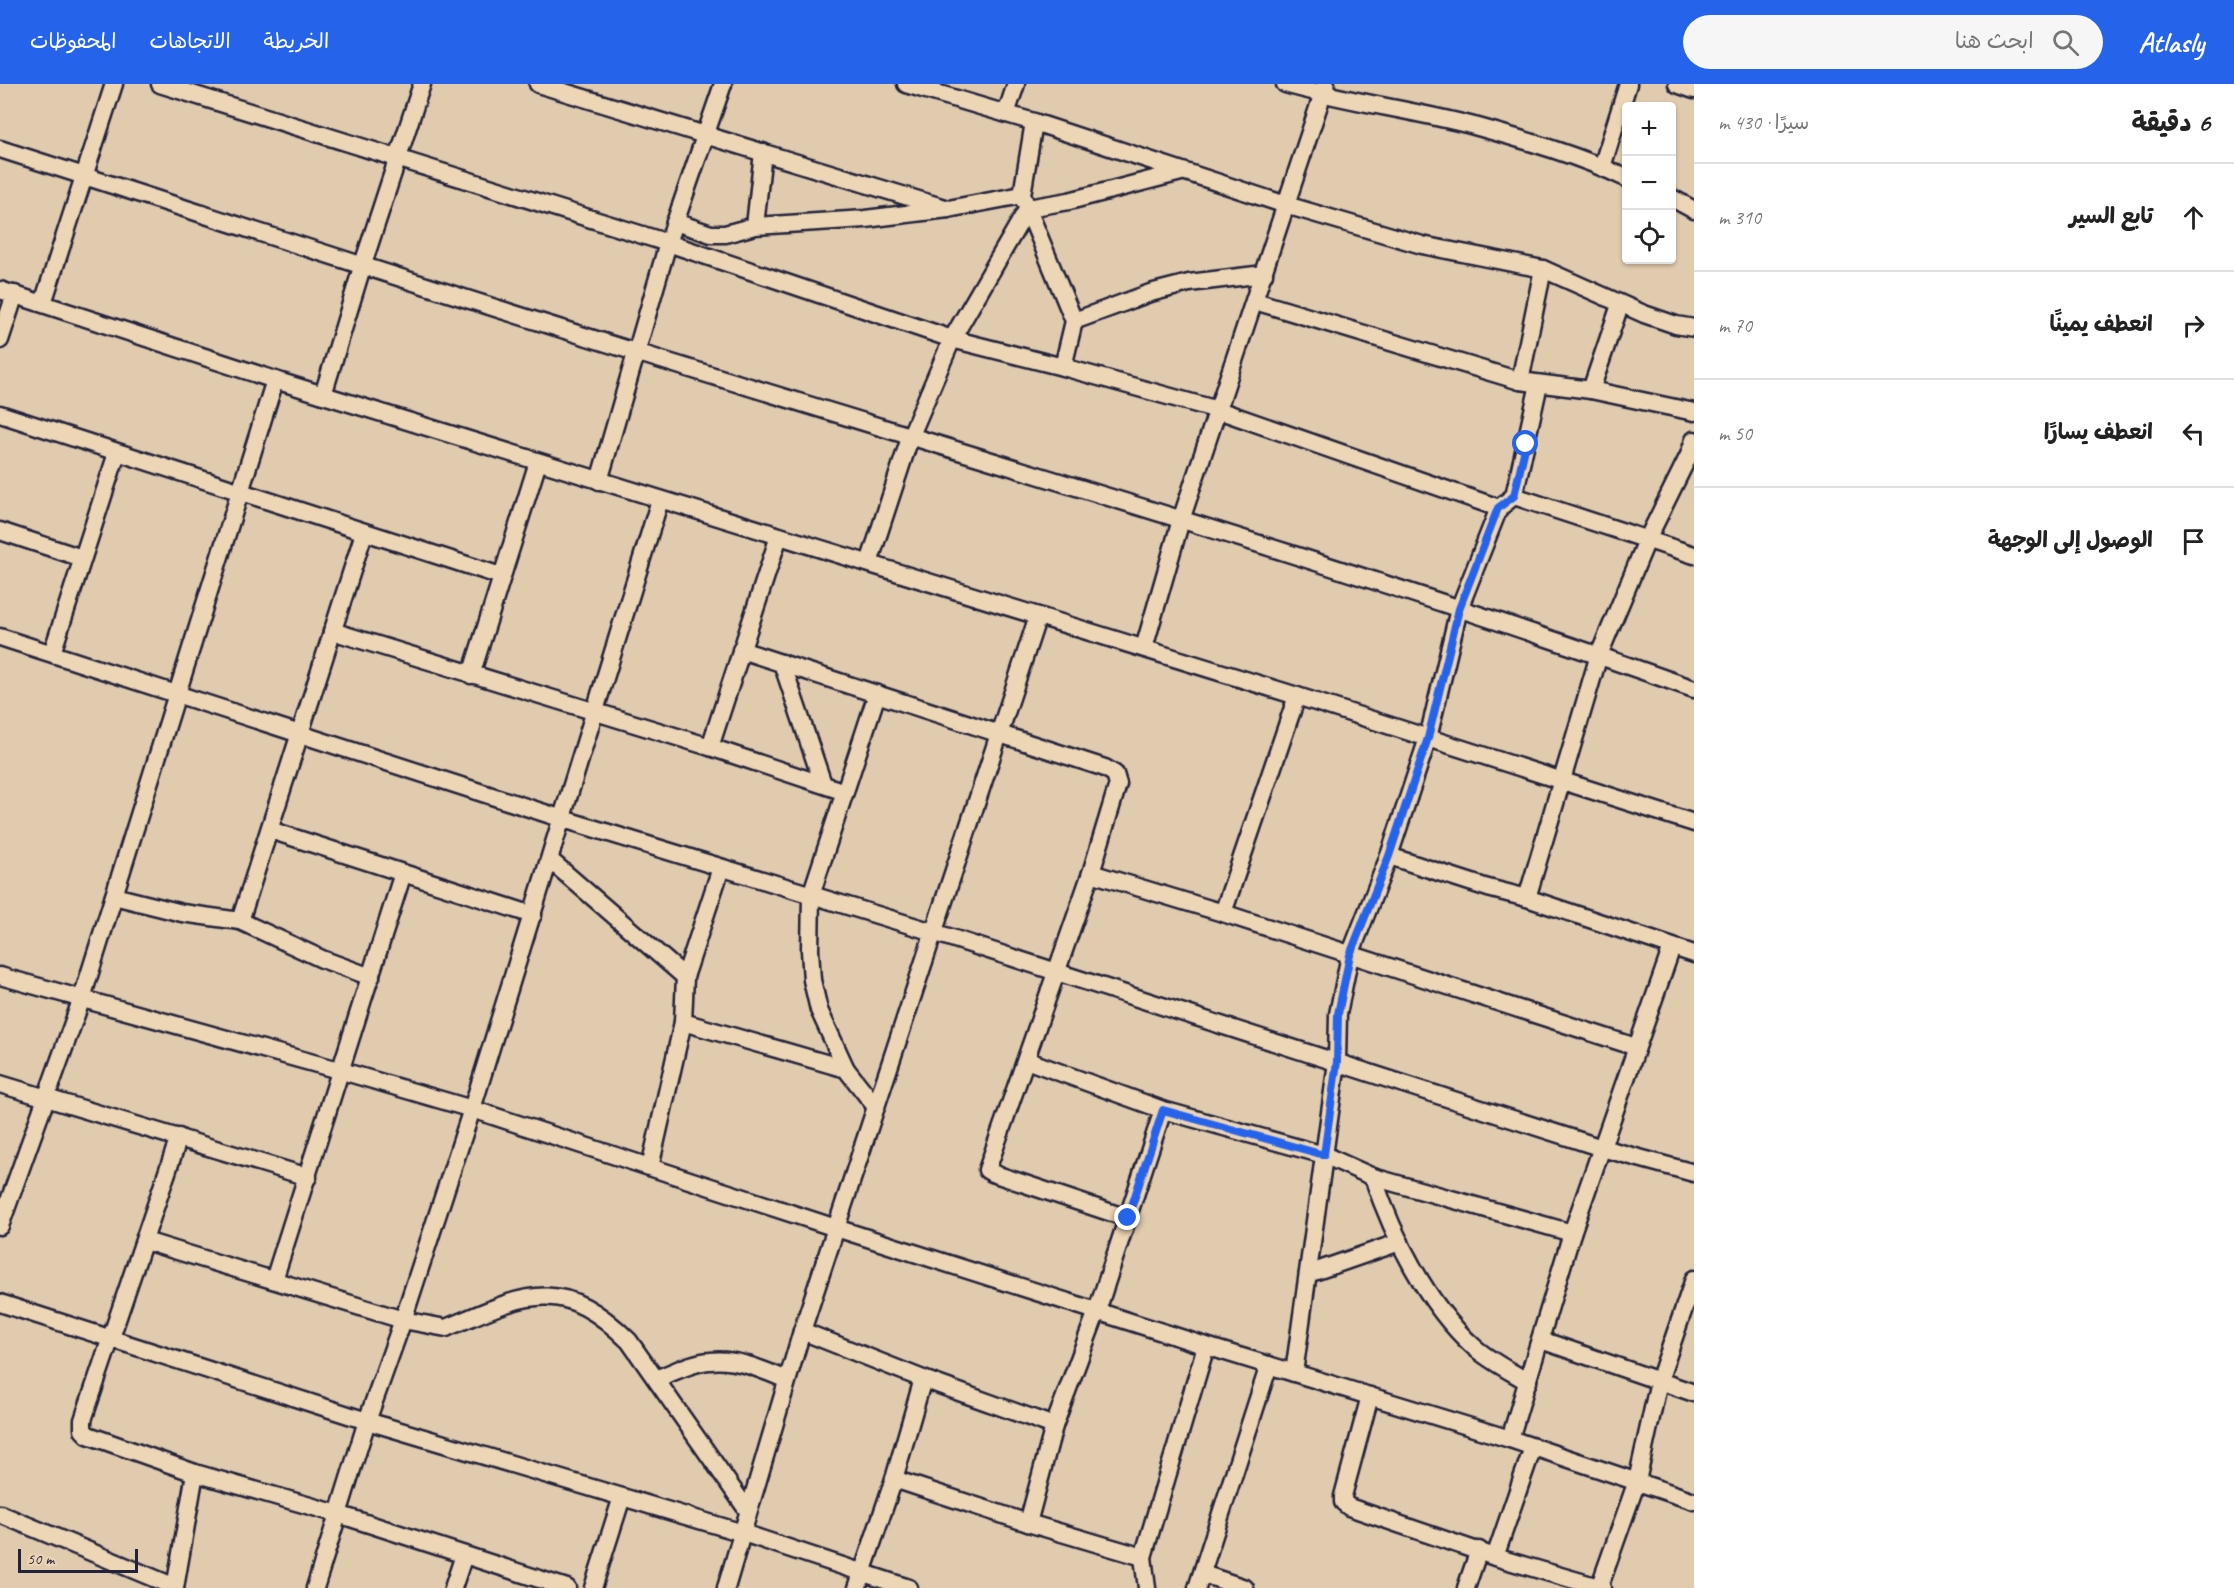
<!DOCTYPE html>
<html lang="ar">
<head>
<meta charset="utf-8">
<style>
  :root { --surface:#fff; --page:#f6f6f6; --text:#222; --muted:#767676; --line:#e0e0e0; --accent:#2563eb }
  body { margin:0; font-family:Caveat,"Playpen Sans Arabic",sans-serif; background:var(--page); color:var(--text); direction:rtl }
  .controls { position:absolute; right:18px; top:18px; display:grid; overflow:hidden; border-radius:6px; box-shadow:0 2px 4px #0004 }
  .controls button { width:54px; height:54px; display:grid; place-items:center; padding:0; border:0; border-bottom:2px solid var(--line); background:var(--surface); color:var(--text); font:30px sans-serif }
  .scale { position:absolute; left:18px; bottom:15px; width:120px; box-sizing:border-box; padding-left:6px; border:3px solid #22223b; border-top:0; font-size:16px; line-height:21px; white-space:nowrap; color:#22223b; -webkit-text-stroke:4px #edd6b6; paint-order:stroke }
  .stop { position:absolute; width:18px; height:18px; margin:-14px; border:4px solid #2563eb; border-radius:50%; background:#fff }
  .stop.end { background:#2563eb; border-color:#fff; box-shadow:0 2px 6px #0008 }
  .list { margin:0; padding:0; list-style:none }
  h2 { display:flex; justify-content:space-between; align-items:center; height:78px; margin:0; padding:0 24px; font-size:26px }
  h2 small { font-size:20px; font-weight:400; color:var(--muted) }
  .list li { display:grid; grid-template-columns:39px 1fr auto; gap:18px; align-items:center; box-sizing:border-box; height:108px; padding:0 24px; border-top:2px solid var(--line) }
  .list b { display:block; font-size:22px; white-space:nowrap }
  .list em { font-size:20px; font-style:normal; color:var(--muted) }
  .icon { flex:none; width:33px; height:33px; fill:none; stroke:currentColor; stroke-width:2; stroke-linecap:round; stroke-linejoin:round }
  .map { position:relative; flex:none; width:1694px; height:1504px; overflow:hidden; direction:ltr }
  header { display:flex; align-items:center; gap:36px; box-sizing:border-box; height:84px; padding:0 30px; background:var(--accent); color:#fff }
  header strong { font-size:28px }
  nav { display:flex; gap:33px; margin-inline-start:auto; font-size:21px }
  .search { width:420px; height:54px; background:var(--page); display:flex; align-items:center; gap:15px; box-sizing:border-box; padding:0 21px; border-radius:33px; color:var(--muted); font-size:22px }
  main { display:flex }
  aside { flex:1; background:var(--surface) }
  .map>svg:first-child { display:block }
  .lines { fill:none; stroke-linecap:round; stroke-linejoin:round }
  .minor-casing { stroke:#22223b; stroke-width:21 }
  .minor { stroke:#edd6b6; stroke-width:16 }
  .route { stroke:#2563eb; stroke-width:8 }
</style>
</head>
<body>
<header>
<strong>Atlasly</strong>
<div class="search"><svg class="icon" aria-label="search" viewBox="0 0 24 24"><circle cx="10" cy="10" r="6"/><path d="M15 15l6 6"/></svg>ابحث هنا</div>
<nav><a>الخريطة</a><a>الاتجاهات</a><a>المحفوظات</a></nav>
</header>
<main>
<aside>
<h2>6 دقيقة<small>سيرًا · 430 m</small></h2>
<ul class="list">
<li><svg class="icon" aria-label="ahead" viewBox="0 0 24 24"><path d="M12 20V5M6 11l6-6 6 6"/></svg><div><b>تابع السير</b></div><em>310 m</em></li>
<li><svg class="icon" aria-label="right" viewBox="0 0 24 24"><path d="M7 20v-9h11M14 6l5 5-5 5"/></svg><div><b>انعطف يمينًا</b></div><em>70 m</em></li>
<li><svg class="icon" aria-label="left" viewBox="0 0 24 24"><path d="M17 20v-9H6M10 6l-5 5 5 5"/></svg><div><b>انعطف يسارًا</b></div><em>50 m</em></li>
<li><svg class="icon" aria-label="arrive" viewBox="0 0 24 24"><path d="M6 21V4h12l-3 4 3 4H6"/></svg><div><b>الوصول إلى الوجهة</b></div></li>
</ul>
</aside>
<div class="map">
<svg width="1694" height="1504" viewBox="0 0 1694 1504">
  <rect width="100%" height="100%" fill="#e1cbae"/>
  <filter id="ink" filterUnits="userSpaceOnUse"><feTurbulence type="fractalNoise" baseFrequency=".0167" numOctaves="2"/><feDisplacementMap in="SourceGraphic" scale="12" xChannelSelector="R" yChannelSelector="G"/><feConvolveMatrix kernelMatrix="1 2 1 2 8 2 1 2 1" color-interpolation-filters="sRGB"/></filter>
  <g filter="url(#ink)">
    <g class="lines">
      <defs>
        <g id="minor">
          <path d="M 160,0 L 668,159 L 952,255 L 1063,283 L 1218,326 L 1499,424"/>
          <path d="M 538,0 L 948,125"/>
          <path d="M 906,0 L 1034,38 L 1286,121 L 1422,161 L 1543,185 L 1644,230 L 1676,241 L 1694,244"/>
          <path d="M 1285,0 C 1348,18 1414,26 1478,43 C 1528,57 1580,72 1626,94"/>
          <path d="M 1677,0 L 1694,6"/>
          <path d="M 1006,30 L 1016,0"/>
          <path d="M 1034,38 L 1022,111 L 1074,237 L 1063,283"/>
          <path d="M 0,65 C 213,133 425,203 639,269 C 991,378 1346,481 1694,605"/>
          <path d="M 1602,83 L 1628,0"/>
          <path d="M 1672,114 L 1694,126"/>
          <path d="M 675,138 L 711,150 L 725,150 L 755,142 L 865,135 L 948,125 L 1022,111"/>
          <path d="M 755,142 L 763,68"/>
          <path d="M 0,206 L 275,296 L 1297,612 L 1694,739"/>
          <path d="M 1255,217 L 1520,297 L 1591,306 L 1694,328"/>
          <path d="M 43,219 L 114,0"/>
          <path d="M 1074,237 L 1150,209 L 1189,199 L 1264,190"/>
          <path d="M 0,256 L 15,210"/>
          <path d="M 1520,297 L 1543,185"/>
          <path d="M 1591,306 L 1620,221"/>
          <path d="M 323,311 L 363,180 L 422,0"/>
          <path d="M 0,330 L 501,492"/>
          <path d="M 599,397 L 668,159 L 723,0"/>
          <path d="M 1514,412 L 1694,471"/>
          <path d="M 0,447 L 82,474"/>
          <path d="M 869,479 L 911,351 L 952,255 L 1028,124 L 1069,117 L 1181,88"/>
          <path d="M 332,547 L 710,663 L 845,708"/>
          <path d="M 0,553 L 563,735 L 933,848 L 1602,1064 L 1694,1089"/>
          <path d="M 1144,564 L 1181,436 L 1326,0"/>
          <path d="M 741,566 L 1105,684 L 1115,690 L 1118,700 L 1091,789 L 987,1086 L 992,1089 L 1127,1134"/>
          <path d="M 52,569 L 117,369"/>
          <path d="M 782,579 L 823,700"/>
          <path d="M 471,591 L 538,378"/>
          <path d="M 710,663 L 779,452"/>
          <path d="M 270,746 L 533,831"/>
          <path d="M 1389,772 L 1488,804 L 1527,814 L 1694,870"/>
          <path d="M 550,776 L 685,893"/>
          <path d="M 1091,789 L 1223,829 L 1636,963"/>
          <path d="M 114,812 L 182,829 L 240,837 L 322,875 L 371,893"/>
          <path d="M 1527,814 L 1599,571 L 1647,456 L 1689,371 L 1694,356"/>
          <path d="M 1223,829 L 1297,612"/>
          <path d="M 240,837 L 364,449"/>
          <path d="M 0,892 L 342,987 L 472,1025 L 836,1144 L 1206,1262 L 1510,1355 L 1694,1417"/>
          <path d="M 683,938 L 846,985 L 876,1023"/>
          <path d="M 1026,976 L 1163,1026 L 1324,1071 L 1373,1093 L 1572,1149"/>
          <path d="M 846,985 L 819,926 L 812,896 L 810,866 L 811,811 L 877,610"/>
          <path d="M 0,1000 L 308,1093"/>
          <path d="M 179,1053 L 83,1336 L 83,1346 L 88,1351 L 195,1389 L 338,1430 L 567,1504"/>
          <path d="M 650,1083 L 683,938 L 685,893 L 721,784"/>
          <path d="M 1373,1093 C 1393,1152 1427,1221 1474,1263 C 1490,1277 1510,1287 1528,1298"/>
          <path d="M 0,1142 L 82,914 L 275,296"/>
          <path d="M 145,1157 L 403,1236 L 446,1244 C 525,1211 560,1189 629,1257 L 748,1427"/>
          <path d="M 1308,1190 L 1400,1158"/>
          <path d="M 274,1196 L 403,789"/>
          <path d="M 0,1219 L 367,1337 L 743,1449 L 909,1504"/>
          <path d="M 802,1247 L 923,1295 L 1054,1342"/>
          <path d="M 1541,1256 L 1694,1309"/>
          <path d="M 1294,1289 L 1337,978 L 1338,930 L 1350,871 L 1389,772 L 1428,654 L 1459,525 L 1499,424 L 1514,412 L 1539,300"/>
          <path d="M 656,1295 C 672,1289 692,1278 710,1277 C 737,1274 763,1286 787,1296"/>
          <path d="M 1370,1312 L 1343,1412 L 1343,1418 L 1349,1423 L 1495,1473 L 1602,1504"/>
          <path d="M 1510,1355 L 1572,1149 L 1672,863"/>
          <path d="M 894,1395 L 1028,1439 L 1143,1473"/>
          <path d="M 0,1430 L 175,1503"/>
          <path d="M 1028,1439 L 1054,1342 L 1097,1227 L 1163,1026"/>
          <path d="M 1495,1473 L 1533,1363"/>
          <path d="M 1203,1490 L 1245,1504"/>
          <path d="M 175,1504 L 195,1389"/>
          <path d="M 315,1504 L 367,1337 L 403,1236 L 472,1025 L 660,416"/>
          <path d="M 453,1504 L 464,1471"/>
          <path d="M 593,1504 L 622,1413"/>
          <path d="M 726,1504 L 802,1247 L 1038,532"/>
          <path d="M 857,1504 L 894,1395 L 923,1295"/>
          <path d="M 1147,1504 L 1143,1473 L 1206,1262"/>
          <path d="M 1197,1504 L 1269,1281"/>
          <path d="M 1466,1504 L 1479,1466"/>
          <path d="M 1599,1504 L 1637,1397 L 1659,1297 L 1694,1195"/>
        </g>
      </defs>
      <use href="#minor" class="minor-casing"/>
      <use href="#minor" class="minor"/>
    </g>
  </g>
  <g class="lines" filter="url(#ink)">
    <path class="route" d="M 1128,1134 L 1163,1026 L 1324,1071 L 1337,978 L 1338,930 L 1350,871 L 1389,772 L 1428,654 L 1459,525 L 1498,424 L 1514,412 L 1526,360"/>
  </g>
</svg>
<div class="controls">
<button>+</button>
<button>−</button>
<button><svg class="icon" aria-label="locate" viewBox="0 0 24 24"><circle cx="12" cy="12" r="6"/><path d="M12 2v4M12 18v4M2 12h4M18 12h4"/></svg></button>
</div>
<div class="scale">50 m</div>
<div class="stop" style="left:1526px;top:360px"></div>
<div class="stop end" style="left:1128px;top:1134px"></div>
</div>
</main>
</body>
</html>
